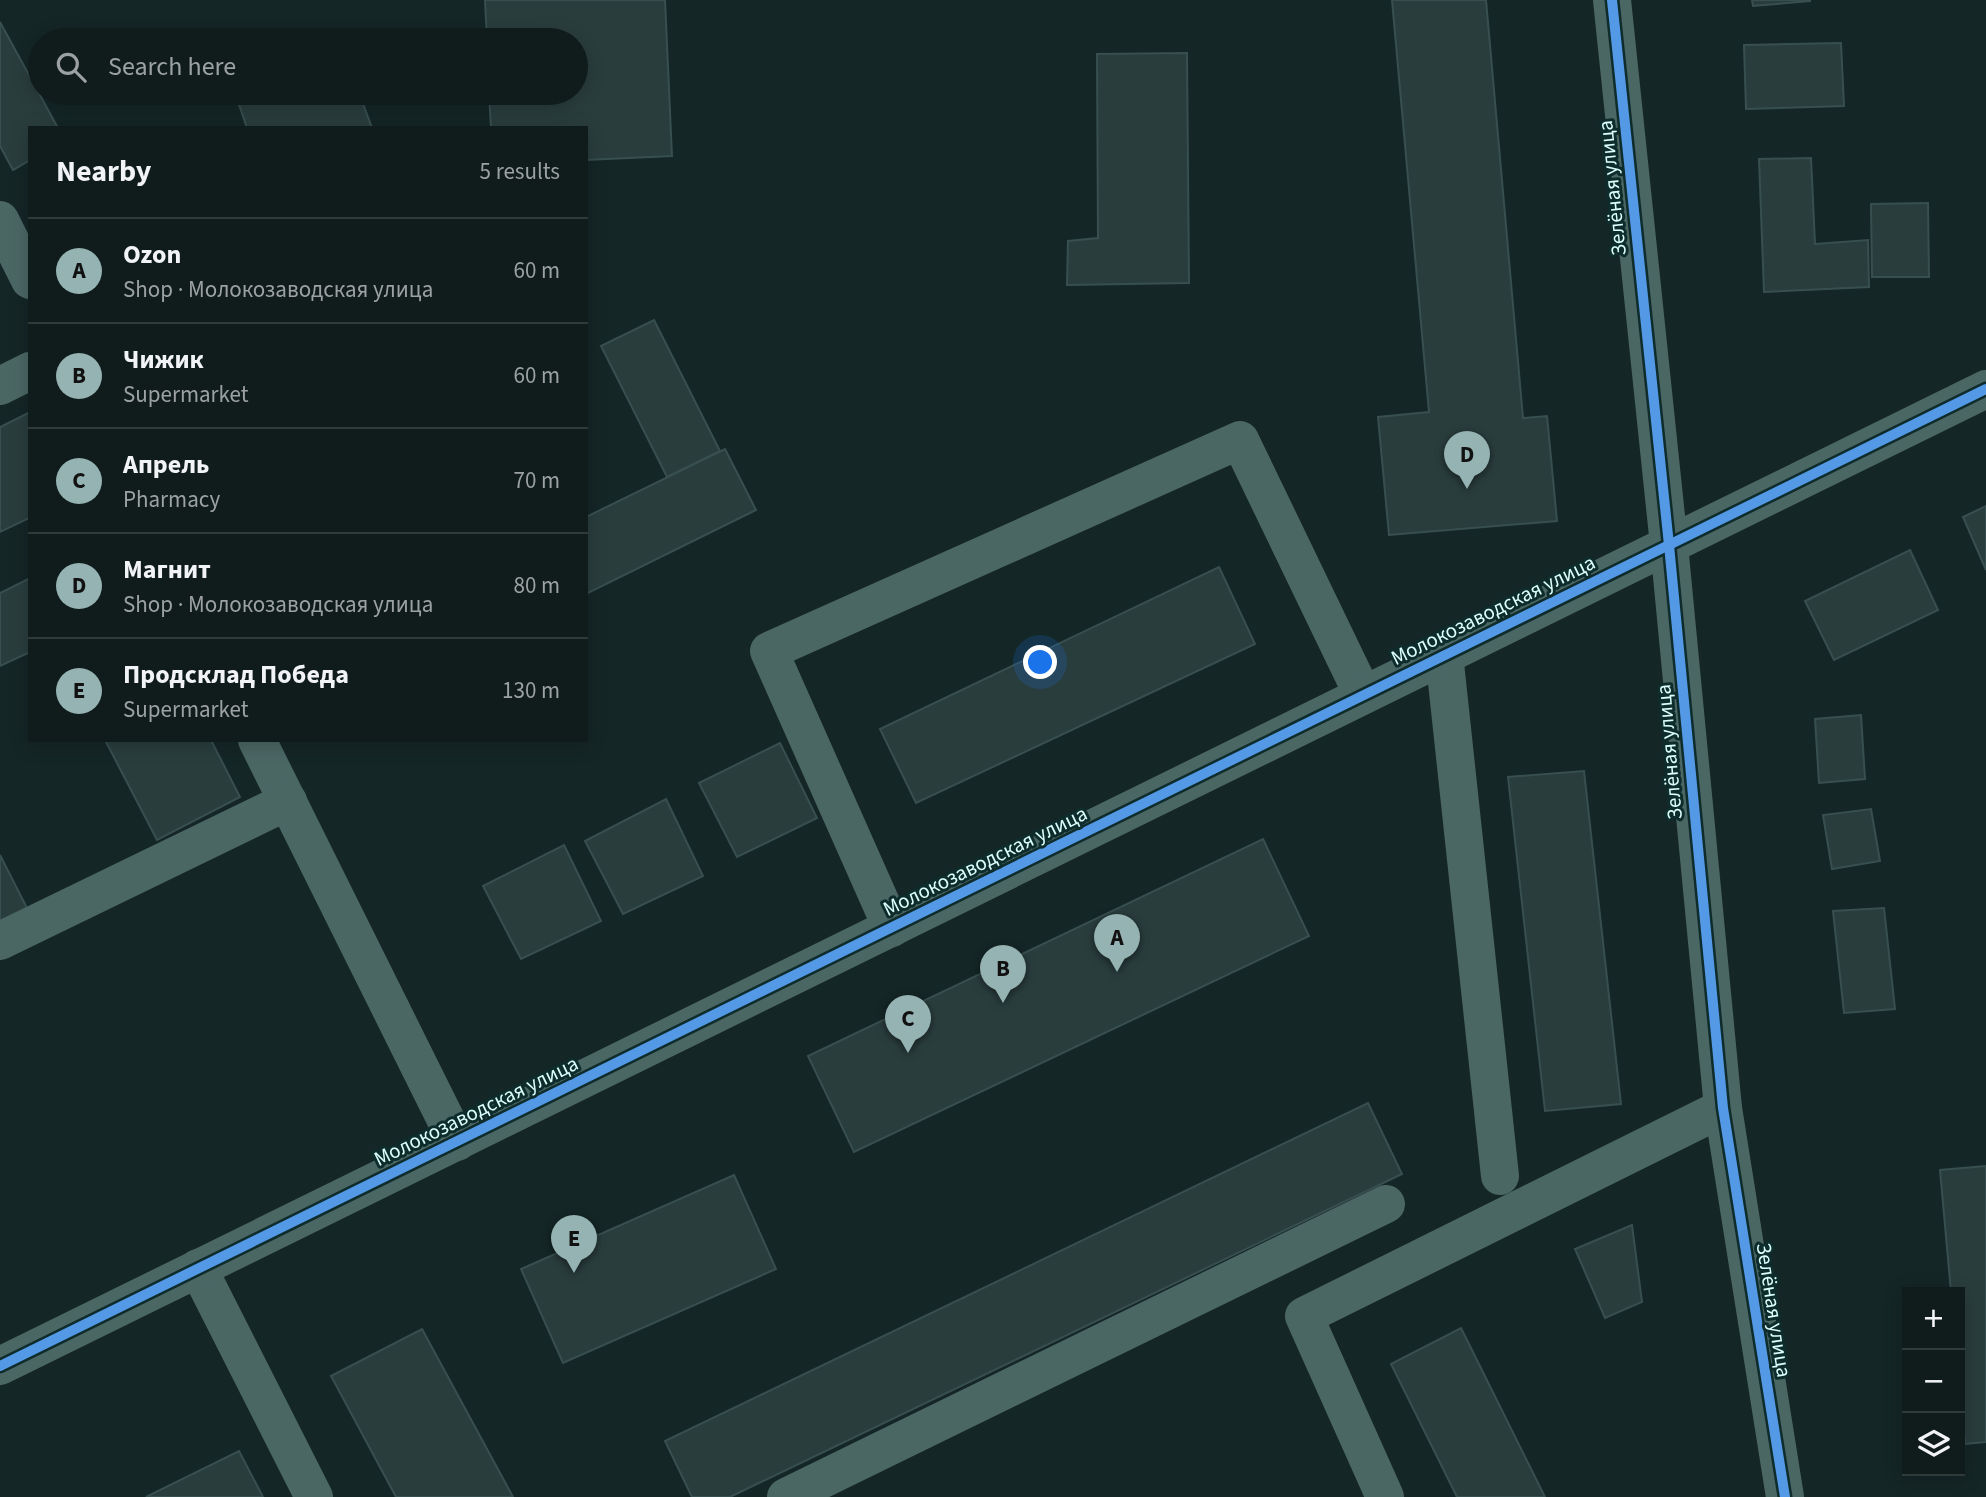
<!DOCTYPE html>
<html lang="en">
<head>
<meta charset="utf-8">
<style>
  :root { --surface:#101c1c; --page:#1e2929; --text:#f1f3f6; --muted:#9ca1a3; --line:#303a3b; --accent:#95b3b2 }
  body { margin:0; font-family:"Source Sans 3",sans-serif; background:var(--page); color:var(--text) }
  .controls { position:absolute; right:21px; bottom:21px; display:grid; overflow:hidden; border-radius:0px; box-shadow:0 4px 18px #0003 }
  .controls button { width:63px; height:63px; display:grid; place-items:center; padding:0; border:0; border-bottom:2px solid var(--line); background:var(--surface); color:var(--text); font:35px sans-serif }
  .you { position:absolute; left:1041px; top:663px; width:24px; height:24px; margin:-18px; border:5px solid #fff; border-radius:50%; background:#1a73e8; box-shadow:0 0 0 10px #1a73e833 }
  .badge { display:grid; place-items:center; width:46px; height:46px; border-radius:50%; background:var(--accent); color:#111; font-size:23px; font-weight:700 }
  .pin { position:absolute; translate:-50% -58px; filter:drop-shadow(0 2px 4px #0008) }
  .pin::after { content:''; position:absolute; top:37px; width:24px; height:21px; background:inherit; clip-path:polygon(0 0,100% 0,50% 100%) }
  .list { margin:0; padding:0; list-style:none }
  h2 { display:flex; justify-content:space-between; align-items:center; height:91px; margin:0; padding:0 28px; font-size:30px }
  h2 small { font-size:23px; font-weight:400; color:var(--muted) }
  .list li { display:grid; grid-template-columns:46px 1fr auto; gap:21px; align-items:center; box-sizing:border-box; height:105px; padding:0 28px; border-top:2px solid var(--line) }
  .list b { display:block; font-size:26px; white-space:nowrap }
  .list p { margin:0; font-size:23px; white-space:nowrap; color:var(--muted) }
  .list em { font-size:23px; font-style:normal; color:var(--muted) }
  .icon { flex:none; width:38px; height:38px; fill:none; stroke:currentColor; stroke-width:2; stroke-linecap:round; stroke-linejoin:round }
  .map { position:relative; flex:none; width:1986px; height:1497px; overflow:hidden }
  .search { position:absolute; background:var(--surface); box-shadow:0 4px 18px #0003; left:28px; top:28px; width:560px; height:77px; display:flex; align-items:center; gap:18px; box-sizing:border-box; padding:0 24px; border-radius:38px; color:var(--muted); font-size:26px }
  .panel { position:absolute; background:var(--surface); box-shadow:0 4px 18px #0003; left:28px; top:126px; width:560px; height:616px; border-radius:0px }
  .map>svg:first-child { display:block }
  .building { fill:#2a3d3d; stroke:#384f50; stroke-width:2 }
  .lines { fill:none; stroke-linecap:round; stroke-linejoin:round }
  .minor { stroke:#4b6764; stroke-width:38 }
  .cycleway-casing { stroke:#0f2c2c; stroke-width:15 }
  .cycleway { stroke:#5399e6; stroke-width:10 }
  .labels { text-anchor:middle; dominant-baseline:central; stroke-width:6; stroke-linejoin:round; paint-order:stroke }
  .street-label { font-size:21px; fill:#dafffd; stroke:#0f2c2c }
</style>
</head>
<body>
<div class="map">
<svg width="1986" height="1497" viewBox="0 0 1986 1497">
  <rect width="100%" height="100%" fill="#152626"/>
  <g class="building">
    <path d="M 485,0 L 665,0 L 672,156 L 586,160 L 586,128 L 491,128 L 489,93 L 576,93 L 576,40 L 487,40 Z"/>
    <path d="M 1392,0 L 1486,0 L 1523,418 L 1547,416 L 1557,521 L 1389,535 L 1378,417 L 1429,412 Z"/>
    <path d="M 1752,0 L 1810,0 L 1810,1 L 1753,6 Z"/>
    <path d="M 0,22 L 58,128 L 30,128 L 30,160 L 13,170 L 0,146 Z"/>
    <path d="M 1841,43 L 1844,106 L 1746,109 L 1744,45 Z"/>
    <path d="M 1187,53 L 1189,283 L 1067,285 L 1068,241 L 1098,238 L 1097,54 Z"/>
    <path d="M 235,93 L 359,93 L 372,128 L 247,128 Z"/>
    <path d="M 1811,158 L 1815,244 L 1868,240 L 1869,287 L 1764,292 L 1759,159 Z"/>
    <path d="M 1928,203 L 1929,277 L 1872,277 L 1871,204 Z"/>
    <path d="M 654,320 L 720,451 L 667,477 L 601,346 Z"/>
    <path d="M 30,412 L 30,520 L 29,518 L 0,532 L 0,427 Z"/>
    <path d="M 725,449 L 756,510 L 586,594 L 586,517 Z"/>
    <path d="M 1986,506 L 1986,570 L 1963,517 Z"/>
    <path d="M 1910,550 L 1938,610 L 1834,660 L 1805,601 Z"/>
    <path d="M 1219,567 L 1255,644 L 916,803 L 880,729 Z"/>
    <path d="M 30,578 L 30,652 L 0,666 L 0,593 Z"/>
    <path d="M 1861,715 L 1865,779 L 1819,783 L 1815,719 Z"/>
    <path d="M 105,740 L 211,740 L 240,797 L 157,840 Z"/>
    <path d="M 780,743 L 817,818 L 737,857 L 699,783 Z"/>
    <path d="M 1584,771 L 1621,1104 L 1545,1111 L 1508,777 Z"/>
    <path d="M 666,799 L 703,876 L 623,914 L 585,841 Z"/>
    <path d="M 1871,809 L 1880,861 L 1832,869 L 1823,815 Z"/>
    <path d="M 1263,839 L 1309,936 L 854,1152 L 808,1056 Z"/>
    <path d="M 564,845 L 601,921 L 521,959 L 483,886 Z"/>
    <path d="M 0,855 L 28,910 L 0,923 Z"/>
    <path d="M 1884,908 L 1895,1009 L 1844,1013 L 1833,911 Z"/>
    <path d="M 1368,1103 L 1402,1174 L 730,1497 L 692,1497 L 665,1441 Z"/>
    <path d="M 1986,1166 L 1986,1442 L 1965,1444 L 1960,1389 L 1960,1292 L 1951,1292 L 1940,1170 Z"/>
    <path d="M 734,1175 L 776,1269 L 563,1363 L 521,1269 Z"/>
    <path d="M 1632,1225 L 1642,1302 L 1605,1318 L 1575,1249 Z"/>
    <path d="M 1461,1328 L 1545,1497 L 1457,1497 L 1391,1364 Z"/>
    <path d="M 422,1329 L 513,1497 L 396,1497 L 331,1376 Z"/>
    <path d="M 239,1451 L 263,1497 L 146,1497 Z"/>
  </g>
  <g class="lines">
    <g class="minor">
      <path d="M 1612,0 L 1669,545 L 1723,1108 L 1785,1497"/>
      <path d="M 0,220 L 30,280"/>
      <path d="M 0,386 L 30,371"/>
      <path d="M 1444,654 L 1500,1176"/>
      <path d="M 257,740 L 457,1142"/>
      <path d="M 892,928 L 769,651 L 1240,440 L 1363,695"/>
      <path d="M 0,941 L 288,801"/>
      <path d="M 198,1268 L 314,1497"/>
      <path d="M 0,1366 L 1986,389"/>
      <path d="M 786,1497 L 1386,1204"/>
      <path d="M 1385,1497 L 1304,1316 L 1723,1108"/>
    </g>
    <defs>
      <g id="cycleway">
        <path d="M 1612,0 L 1669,545 L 1723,1108 L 1785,1497"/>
        <path d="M 0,1366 L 1986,389"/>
      </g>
    </defs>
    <use href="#cycleway" class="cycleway-casing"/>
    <use href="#cycleway" class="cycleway"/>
  </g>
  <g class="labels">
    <g class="street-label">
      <text transform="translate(1612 188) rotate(-96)">Зелёная улица</text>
      <text transform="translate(1493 610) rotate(-26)">Молокозаводская улица</text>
      <text transform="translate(1669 752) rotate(-95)">Зелёная улица</text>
      <text transform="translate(985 861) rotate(-26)">Молокозаводская улица</text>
      <text transform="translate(476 1111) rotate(-26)">Молокозаводская улица</text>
      <text transform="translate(1774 1310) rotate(81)">Зелёная улица</text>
    </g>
  </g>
</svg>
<div class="controls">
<button>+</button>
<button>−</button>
<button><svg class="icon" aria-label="layers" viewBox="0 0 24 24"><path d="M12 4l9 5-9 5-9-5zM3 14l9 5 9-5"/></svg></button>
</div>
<div class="you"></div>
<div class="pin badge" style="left:1117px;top:972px">A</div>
<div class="pin badge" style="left:1003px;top:1003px">B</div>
<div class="pin badge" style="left:908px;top:1053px">C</div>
<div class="pin badge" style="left:1467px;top:489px">D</div>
<div class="pin badge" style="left:574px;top:1273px">E</div>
<div class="search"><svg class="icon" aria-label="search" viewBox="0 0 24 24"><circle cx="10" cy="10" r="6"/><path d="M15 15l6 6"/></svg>Search here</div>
<section class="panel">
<h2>Nearby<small>5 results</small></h2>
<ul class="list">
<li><span class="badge">A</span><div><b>Ozon</b><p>Shop · Молокозаводская улица</p></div><em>60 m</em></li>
<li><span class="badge">B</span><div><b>Чижик</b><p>Supermarket</p></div><em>60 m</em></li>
<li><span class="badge">C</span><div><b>Апрель</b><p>Pharmacy</p></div><em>70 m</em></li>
<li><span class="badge">D</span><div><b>Магнит</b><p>Shop · Молокозаводская улица</p></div><em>80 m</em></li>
<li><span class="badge">E</span><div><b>Продсклад Победа</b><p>Supermarket</p></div><em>130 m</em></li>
</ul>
</section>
</div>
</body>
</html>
